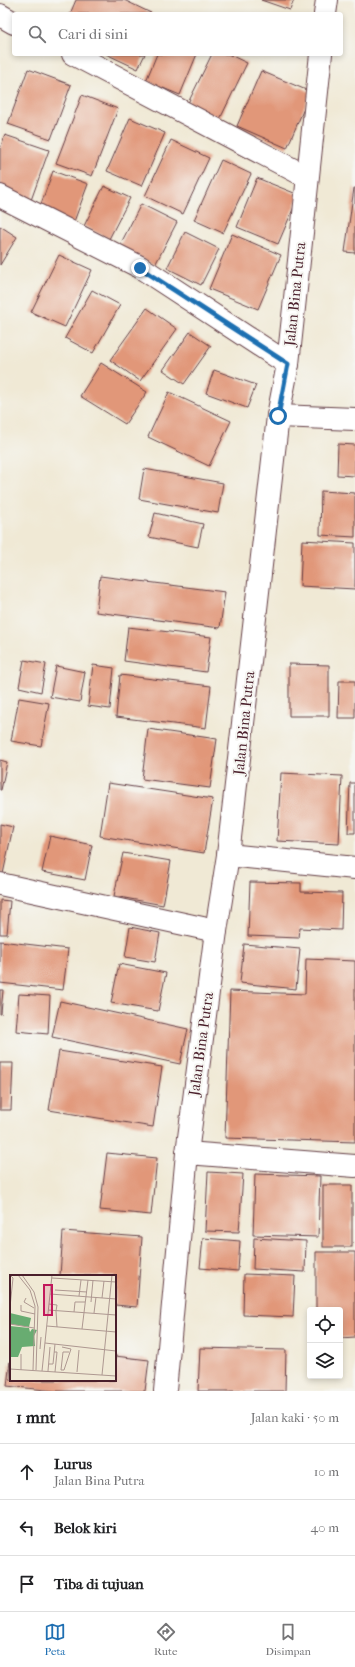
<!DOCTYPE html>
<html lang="id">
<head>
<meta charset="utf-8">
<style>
  :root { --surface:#fff; --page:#f2f2f2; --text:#202124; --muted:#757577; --line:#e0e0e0; --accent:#1f6fb2 }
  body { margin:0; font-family:"IM FELL French Canon",serif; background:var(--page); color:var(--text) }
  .controls { position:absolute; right:12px; bottom:12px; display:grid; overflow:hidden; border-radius:4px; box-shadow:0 2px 6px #0003 }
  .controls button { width:36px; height:36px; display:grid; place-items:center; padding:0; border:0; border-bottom:1px solid var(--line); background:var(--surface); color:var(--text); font:20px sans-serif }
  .stop { position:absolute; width:12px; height:12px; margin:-9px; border:3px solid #1f6fb2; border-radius:50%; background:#fff }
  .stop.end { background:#1f6fb2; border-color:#fff; box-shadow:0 1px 4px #0008 }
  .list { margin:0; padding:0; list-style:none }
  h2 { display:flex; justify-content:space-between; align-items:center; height:52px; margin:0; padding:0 16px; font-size:17px }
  h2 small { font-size:13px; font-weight:400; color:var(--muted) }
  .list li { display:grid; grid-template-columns:26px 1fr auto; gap:12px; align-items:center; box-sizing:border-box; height:56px; padding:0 16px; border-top:1px solid var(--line) }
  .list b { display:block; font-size:15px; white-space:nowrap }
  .list p { margin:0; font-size:13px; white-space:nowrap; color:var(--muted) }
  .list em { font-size:13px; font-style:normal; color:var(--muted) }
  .icon { flex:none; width:22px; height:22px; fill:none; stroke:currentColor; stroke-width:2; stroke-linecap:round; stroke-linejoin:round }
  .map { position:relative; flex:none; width:355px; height:1391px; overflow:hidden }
  .search { position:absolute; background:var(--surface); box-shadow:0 2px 6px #0003; left:12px; right:12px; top:12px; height:44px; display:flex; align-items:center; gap:10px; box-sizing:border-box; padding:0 14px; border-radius:4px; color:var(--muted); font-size:15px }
  .sheet { height:220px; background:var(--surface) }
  nav { display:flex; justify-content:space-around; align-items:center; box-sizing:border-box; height:56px; border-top:1px solid var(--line); background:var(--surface); font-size:11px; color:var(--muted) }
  nav a { display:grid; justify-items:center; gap:2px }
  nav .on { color:var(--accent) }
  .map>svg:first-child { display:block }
  .building { fill:#e19779 }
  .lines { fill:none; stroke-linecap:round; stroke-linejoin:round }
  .minor-casing { stroke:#633d44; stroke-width:24 }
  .tertiary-casing { stroke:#633d44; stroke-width:24 }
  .minor { stroke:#fff; stroke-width:22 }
  .tertiary { stroke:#fff; stroke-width:22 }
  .route { stroke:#1f6fb2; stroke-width:5 }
  .labels { text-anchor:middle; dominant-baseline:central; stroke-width:4; stroke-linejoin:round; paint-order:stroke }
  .street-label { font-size:15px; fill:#4a1f2b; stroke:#f6f6f2 }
  .inset-road { fill:none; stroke:#ae9891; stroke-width:1 }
  .view { fill:#c2185b; fill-opacity:0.15; stroke:#c2185b; stroke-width:2 }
  .inset-edge { fill:none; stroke:#4a1f2b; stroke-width:2 }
</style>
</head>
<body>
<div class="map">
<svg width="355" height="1391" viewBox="0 0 355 1391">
  <rect width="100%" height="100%" fill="#f6f6f2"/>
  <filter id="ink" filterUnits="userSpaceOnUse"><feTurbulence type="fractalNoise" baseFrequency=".025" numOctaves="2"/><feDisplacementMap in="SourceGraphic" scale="8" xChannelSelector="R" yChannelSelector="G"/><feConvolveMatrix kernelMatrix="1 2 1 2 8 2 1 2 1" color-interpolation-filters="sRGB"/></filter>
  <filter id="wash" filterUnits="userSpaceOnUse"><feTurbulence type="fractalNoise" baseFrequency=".012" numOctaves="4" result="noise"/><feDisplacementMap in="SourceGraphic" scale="16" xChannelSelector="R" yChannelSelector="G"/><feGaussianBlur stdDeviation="0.9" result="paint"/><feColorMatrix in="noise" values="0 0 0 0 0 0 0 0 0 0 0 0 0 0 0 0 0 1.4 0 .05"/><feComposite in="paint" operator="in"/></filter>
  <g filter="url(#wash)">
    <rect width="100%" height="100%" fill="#f0e9d5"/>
    <g id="blocks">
      <g class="building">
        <path d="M 76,0 L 124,0 L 153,14 L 70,14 Z"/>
        <path d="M 261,0 L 294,0 L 290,10 Z"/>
        <path d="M 106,54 L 145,54 L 138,69 Z"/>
        <path d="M 157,54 L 197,54 L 180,95 L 146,81 Z"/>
        <path d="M 212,54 L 228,54 L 247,63 L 220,119 L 188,103 Z"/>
        <path d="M 28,69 L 71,85 L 51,139 L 8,124 Z"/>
        <path d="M 261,71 L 311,92 L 287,148 L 237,126 Z"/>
        <path d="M 82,95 L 118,109 L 92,176 L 56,163 Z"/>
        <path d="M 130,118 L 165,133 L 142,186 L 107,171 Z"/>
        <path d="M 5,135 L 49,150 L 30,203 L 0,192 L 0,149 Z"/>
        <path d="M 171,140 L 209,158 L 183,214 L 145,196 Z"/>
        <path d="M 221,160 L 251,174 L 223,233 L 194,220 Z"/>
        <path d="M 53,171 L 88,184 L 72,227 L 37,215 Z"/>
        <path d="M 257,178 L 299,195 L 278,244 L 237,227 Z"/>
        <path d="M 104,186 L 130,198 L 109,239 L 84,226 Z"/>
        <path d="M 354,188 L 355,188 L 355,253 L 345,252 Z"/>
        <path d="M 141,204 L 177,222 L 155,265 L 119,247 Z"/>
        <path d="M 0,226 L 17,237 L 0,265 Z"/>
        <path d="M 185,232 L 219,249 L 201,285 L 167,268 Z"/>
        <path d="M 232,234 L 281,255 L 258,309 L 209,289 Z"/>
        <path d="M 59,255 L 92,270 L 65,327 L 31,312 Z"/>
        <path d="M 92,290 L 120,305 L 93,353 L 65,338 Z"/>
        <path d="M 147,308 L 177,329 L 140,381 L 110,360 Z"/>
        <path d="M 190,332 L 211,346 L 184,384 L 163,370 Z"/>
        <path d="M 101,363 L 147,392 L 125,424 L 80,396 Z"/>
        <path d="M 214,370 L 256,385 L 247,408 L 206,393 Z"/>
        <path d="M 169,392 L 231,421 L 209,466 L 148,437 Z"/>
        <path d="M 338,444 L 355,445 L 355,476 L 337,475 Z"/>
        <path d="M 144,469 L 223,483 L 218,513 L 139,499 Z"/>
        <path d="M 321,491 L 355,493 L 355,537 L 320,535 Z"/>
        <path d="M 155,513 L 203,524 L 198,547 L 149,537 Z"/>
        <path d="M 302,540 L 355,543 L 355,589 L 300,586 Z"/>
        <path d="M 100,576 L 225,592 L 220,628 L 96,612 Z"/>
        <path d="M 128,627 L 211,637 L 206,672 L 124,661 Z"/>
        <path d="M 24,660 L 46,664 L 41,692 L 19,687 Z"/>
        <path d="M 289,664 L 329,665 L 329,716 L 289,716 Z"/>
        <path d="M 93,665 L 114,668 L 110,709 L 88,706 Z"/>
        <path d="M 56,666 L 85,672 L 80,702 L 50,697 Z"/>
        <path d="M 120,675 L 211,686 L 206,728 L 116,717 Z"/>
        <path d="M 339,681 L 355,681 L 355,718 L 338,718 Z"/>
        <path d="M 19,698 L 49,703 L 41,746 L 11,741 Z"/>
        <path d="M 148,729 L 217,739 L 210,788 L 142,779 Z"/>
        <path d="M 0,760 L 7,762 L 1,790 L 0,790 Z"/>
        <path d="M 281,773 L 342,776 L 339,844 L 277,841 Z"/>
        <path d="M 108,783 L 213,799 L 204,853 L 100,836 Z"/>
        <path d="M 350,783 L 355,783 L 355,833 L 348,833 Z"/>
        <path d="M 0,824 L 13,827 L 3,874 L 0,873 Z"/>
        <path d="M 50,836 L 92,845 L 85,880 L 42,872 Z"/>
        <path d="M 123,853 L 171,861 L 163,905 L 114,896 Z"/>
        <path d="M 250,882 L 301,883 L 301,892 L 342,893 L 341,930 L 300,928 L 299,938 L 248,936 Z"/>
        <path d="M 0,900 L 10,901 L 7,934 L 0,934 Z"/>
        <path d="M 130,927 L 160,933 L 155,962 L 125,957 Z"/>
        <path d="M 0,941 L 68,949 L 63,990 L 0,983 Z"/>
        <path d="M 244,944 L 300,949 L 296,989 L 240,983 Z"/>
        <path d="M 306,959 L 355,961 L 355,1142 L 225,1138 L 230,991 L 305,994 Z"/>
        <path d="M 119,964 L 166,973 L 158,1011 L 111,1003 Z"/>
        <path d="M 0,990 L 3,990 L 1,1014 L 0,1014 Z"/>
        <path d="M 19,994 L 50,996 L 48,1034 L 16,1031 Z"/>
        <path d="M 60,1001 L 188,1029 L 180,1064 L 52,1037 Z"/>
        <path d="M 59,1051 L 162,1067 L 153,1127 L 49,1110 Z"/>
        <path d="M 0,1063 L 13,1063 L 11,1110 L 0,1110 Z"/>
        <path d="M 107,1153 L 157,1158 L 151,1215 L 100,1210 Z"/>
        <path d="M 208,1172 L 243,1174 L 239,1232 L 205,1231 Z"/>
        <path d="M 255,1174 L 320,1176 L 318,1237 L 253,1235 Z"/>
        <rect x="323" y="1185" width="29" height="62"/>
        <path d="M 63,1231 L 142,1237 L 137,1307 L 115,1305 L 115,1276 L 60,1276 Z"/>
        <path d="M 203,1238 L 240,1241 L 238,1271 L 200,1268 Z"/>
        <path d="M 254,1238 L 306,1241 L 305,1272 L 253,1269 Z"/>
        <path d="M 316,1252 L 355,1252 L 355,1337 L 340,1338 L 340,1310 L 316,1310 Z"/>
        <path d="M 244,1274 L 295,1276 L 293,1317 L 243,1315 Z"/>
        <path d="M 200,1348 L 286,1350 L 285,1391 L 198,1391 Z"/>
        <path d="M 115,1356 L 149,1360 L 145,1391 L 55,1391 L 7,1386 L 10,1361 L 11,1380 L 115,1380 Z"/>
      </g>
    </g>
  </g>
  <g filter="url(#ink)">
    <use href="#blocks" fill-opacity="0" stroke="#633d44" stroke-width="1"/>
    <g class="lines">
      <defs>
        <g id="minor">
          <path d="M 0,15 L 14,23"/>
          <path d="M 73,54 L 307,177"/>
          <path d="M 0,196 L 140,267 L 288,364"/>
          <path d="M 278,416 L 355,419"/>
          <path d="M 228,855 L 355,868"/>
          <path d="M 0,884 L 216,931"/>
          <path d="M 187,1153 L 355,1166"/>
        </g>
        <g id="tertiary">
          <path d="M 325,14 L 327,0"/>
          <path d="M 165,1391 L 187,1153 L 216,931 L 228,855 L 278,416 L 288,364 L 321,54"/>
        </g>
      </defs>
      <use href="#minor" class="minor-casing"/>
      <use href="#tertiary" class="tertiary-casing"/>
      <use href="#minor" class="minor"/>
      <use href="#tertiary" class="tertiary"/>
    </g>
  </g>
  <g class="lines" filter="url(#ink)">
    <path class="route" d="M 140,268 L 288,364 L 278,416"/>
  </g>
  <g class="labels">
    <g class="street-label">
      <text transform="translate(295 294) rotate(-84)">Jalan Bina Putra</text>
      <text transform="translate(244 723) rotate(-84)">Jalan Bina Putra</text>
      <text transform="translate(201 1044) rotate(-82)">Jalan Bina Putra</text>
    </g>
  </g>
  <g transform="translate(10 1275)">
    <rect width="106" height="106" fill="#f0e9d5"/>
    <path d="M 0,38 L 21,43 L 19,52 L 0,49 ZM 0,51 L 19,53 L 20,57 L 22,54 L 27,55 L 24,61 L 25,71 L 12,72 L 8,82 L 0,82 Z" fill="#68ac71"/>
    <path class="inset-road" d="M 8,0 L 20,15 L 25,31 L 23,95M 12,0 L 24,17 L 28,32 L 26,95M 42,3 L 106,7M 45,15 L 77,17M 40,19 L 106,24M 69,21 L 71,5M 16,23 L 14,27 L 24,33M 92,23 L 94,6M 81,27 L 83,5M 39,29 L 47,30 L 46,36M 11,30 L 11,36 L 25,39M 0,32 L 3,3 L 0,0M 38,35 L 106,40M 46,36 L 47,52M 64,37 L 65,27 L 75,27M 84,38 L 86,22M 0,49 L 24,53M 37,51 L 106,57M 72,54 L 78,5M 35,68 L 106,76M 52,72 L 61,74 L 54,95 L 51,95 L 53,77 L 59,77M 30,74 L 31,62M 44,77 L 47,77 L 45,97M 11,79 L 11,95M 39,89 L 43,89 L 45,69M 0,94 L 106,101M 32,96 L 42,0M 38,96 L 40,72M 67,97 L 69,75M 92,100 L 102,0"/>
    <path class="view" d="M 34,10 L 42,10 L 42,40 L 34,40 Z"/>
    <rect width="106" height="106" class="inset-edge"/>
  </g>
</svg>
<div class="controls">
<button><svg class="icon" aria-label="locate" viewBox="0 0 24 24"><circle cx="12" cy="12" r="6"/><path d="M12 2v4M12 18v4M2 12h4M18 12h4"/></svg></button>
<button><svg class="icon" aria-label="layers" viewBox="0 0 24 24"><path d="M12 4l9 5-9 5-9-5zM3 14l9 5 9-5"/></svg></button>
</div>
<div class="stop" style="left:278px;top:416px"></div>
<div class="stop end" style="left:140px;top:268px"></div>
<div class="search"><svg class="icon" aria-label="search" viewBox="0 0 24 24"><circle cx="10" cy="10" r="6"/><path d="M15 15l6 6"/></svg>Cari di sini</div>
</div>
<section class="sheet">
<h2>1 mnt<small>Jalan kaki · 50 m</small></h2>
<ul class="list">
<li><svg class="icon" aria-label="ahead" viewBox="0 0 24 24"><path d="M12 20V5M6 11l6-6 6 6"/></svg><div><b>Lurus</b><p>Jalan Bina Putra</p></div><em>10 m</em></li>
<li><svg class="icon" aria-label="left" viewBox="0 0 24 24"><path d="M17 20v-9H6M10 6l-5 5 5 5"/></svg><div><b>Belok kiri</b></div><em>40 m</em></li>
<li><svg class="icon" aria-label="arrive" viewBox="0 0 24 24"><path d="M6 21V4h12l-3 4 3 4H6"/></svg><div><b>Tiba di tujuan</b></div></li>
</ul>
</section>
<nav>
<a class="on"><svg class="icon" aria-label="map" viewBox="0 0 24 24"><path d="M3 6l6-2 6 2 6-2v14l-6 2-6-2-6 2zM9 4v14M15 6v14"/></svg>Peta</a>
<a><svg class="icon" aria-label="directions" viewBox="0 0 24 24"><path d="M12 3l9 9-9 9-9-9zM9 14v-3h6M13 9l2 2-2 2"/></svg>Rute</a>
<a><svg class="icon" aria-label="saved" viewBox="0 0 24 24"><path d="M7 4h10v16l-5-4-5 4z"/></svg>Disimpan</a>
</nav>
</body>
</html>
